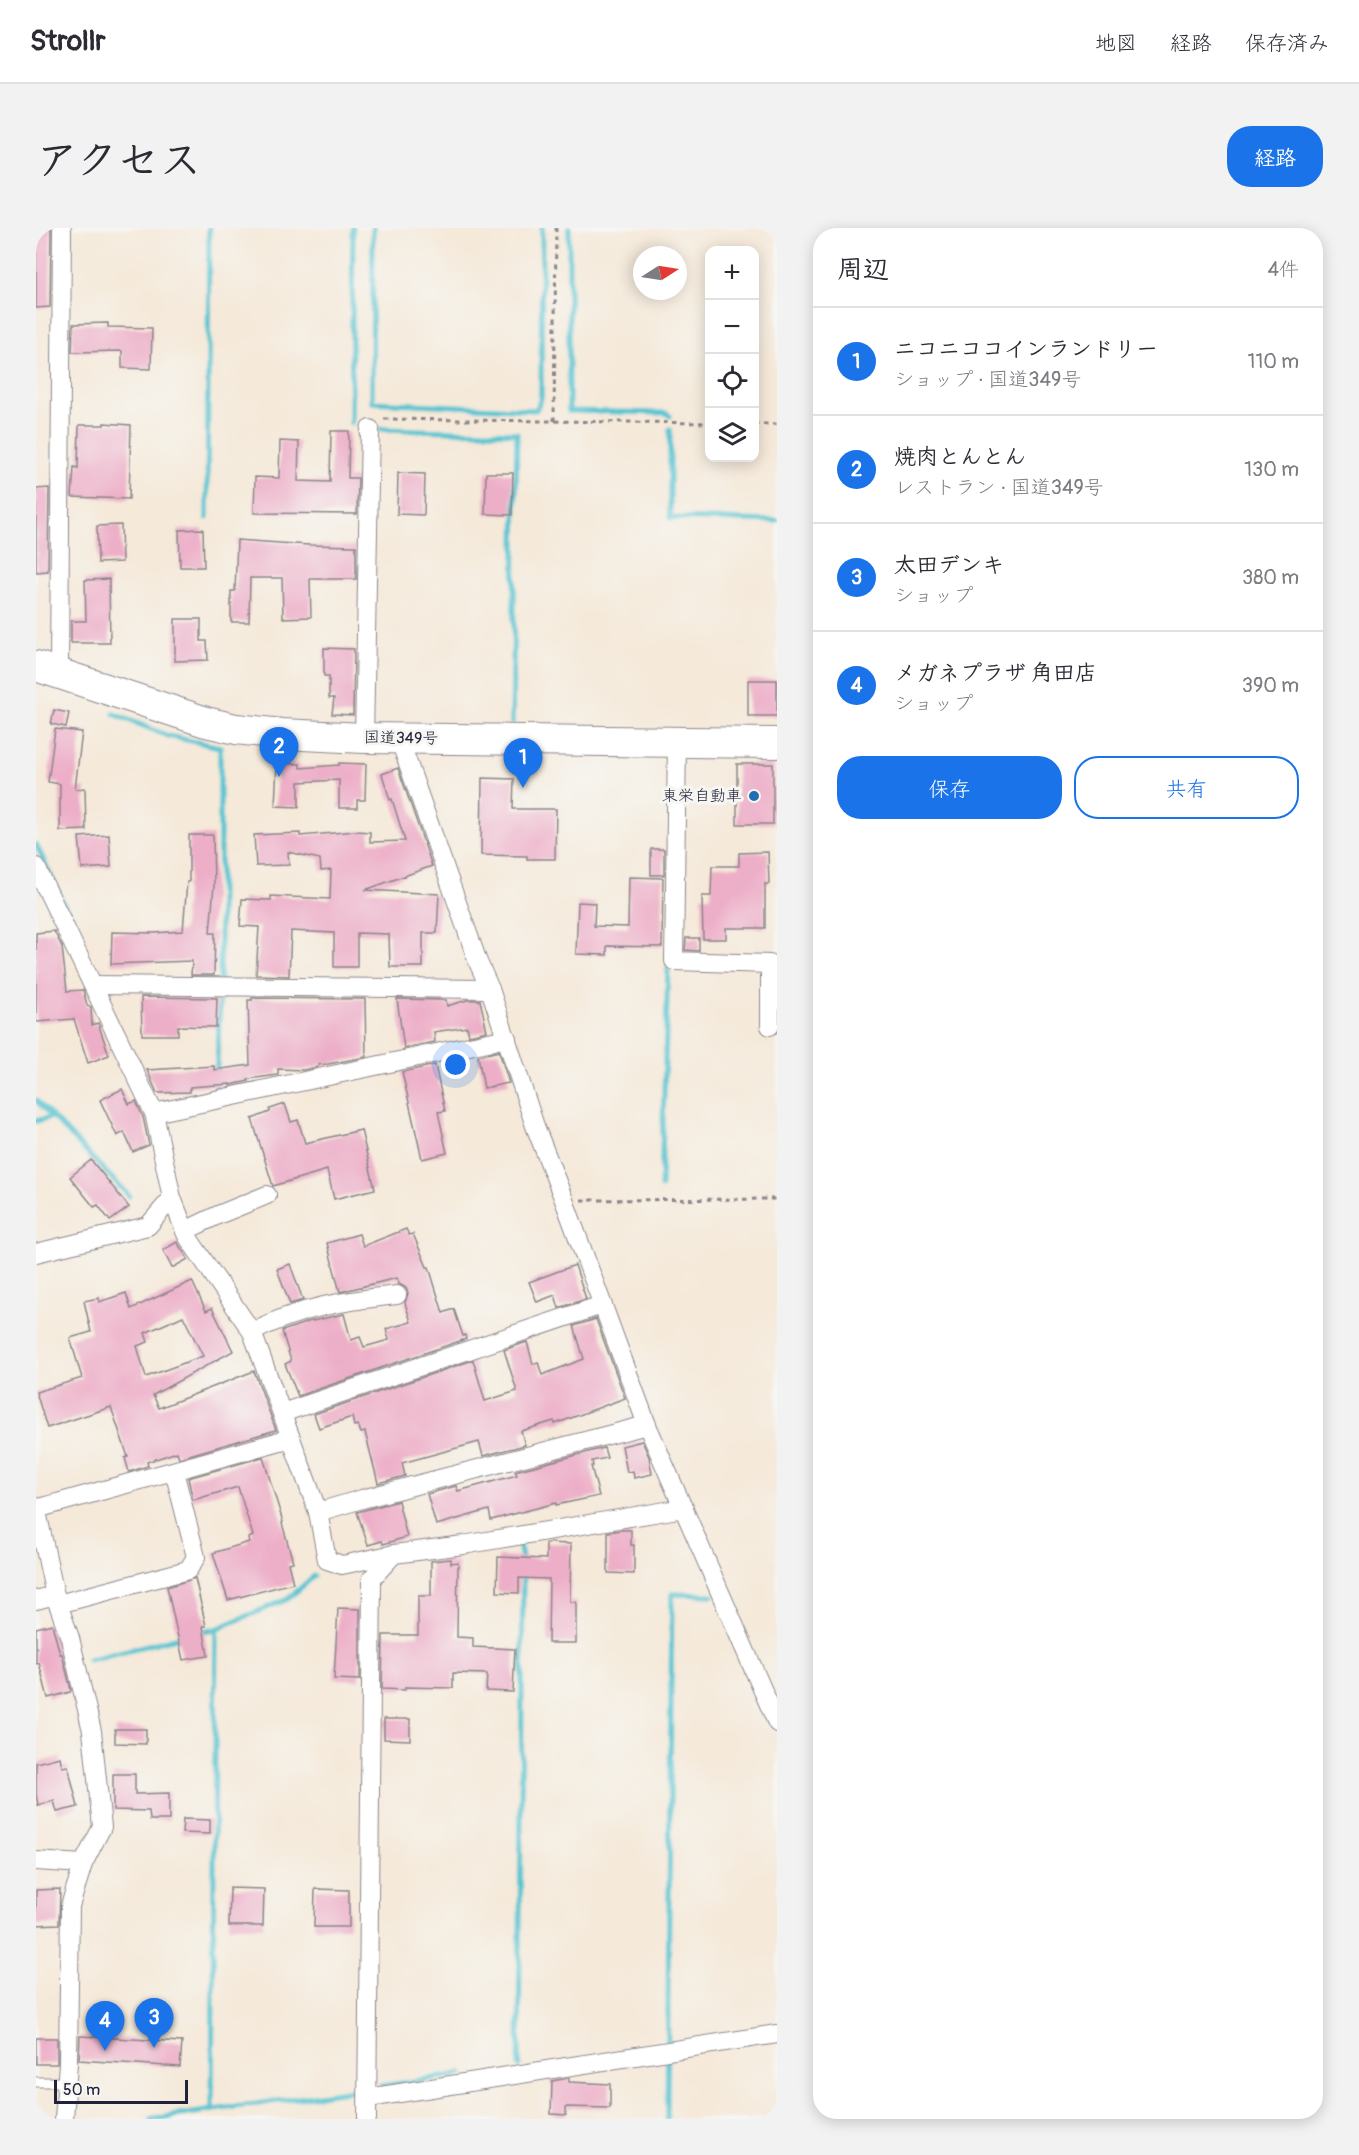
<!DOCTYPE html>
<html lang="ja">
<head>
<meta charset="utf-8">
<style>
  :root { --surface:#fff; --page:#f2f2f3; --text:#2b2b33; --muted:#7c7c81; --line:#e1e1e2; --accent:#1a73e8 }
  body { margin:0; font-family:Pangolin,"Klee One",sans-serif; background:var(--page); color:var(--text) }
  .controls { position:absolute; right:18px; top:18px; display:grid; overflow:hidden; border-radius:12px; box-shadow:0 3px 15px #0003 }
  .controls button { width:54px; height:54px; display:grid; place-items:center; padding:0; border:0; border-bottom:2px solid var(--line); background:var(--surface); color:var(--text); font:30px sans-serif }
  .compass { position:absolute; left:597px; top:18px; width:54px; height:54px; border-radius:50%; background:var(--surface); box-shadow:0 3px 15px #0003; rotate:78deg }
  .scale { position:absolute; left:18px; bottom:15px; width:134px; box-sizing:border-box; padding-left:6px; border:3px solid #22223b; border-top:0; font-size:16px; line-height:21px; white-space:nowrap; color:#22223b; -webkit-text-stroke:4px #f6f6f2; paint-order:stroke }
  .you { position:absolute; left:420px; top:837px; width:21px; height:21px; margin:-15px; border:4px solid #fff; border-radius:50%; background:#1a73e8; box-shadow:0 0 0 9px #1a73e833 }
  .badge { display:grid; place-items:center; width:39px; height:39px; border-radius:50%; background:var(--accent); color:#fff; font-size:20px; font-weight:700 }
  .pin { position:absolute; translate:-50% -50px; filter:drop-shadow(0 2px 3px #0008) }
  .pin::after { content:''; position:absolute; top:32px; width:21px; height:18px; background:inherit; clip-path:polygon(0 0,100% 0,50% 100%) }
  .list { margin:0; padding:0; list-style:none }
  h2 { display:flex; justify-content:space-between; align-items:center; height:78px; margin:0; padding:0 24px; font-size:26px }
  h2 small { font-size:20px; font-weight:400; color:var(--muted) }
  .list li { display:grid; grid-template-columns:39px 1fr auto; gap:18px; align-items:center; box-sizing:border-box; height:108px; padding:0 24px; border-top:2px solid var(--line) }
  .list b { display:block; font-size:22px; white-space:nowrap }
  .list p { margin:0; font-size:20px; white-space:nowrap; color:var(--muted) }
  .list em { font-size:20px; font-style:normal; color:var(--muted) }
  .actions { display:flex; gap:12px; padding:18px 24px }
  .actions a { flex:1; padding:14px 0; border:2px solid var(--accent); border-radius:24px; text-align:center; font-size:21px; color:var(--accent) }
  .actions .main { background:var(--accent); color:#fff }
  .icon { flex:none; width:33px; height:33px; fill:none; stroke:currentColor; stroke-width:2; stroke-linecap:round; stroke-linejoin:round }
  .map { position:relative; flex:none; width:741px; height:1891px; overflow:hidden; border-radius:24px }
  header { display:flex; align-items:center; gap:36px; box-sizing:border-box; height:84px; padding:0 30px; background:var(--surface); border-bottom:2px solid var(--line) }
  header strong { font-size:28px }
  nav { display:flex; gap:33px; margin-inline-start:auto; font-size:21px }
  .intro { display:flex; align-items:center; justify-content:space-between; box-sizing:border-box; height:144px; padding:0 36px }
  h1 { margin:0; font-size:42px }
  .button { padding:15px 27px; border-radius:24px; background:var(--accent); color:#fff; font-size:21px; font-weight:700 }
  main { display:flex; gap:36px; padding:0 36px }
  aside { flex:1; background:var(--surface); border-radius:24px; box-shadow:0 3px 15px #0003 }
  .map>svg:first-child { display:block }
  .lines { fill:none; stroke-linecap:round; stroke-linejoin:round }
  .stream { stroke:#59c4d2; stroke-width:5 }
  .building { fill:#edafc8; fill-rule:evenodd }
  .service-casing { stroke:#8c868a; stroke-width:11 }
  .minor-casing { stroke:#8c868a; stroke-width:20 }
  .trunk-casing { stroke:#8c868a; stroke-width:32 }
  .path { stroke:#8c868a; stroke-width:3; stroke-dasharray:4.5 4.5; stroke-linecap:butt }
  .service { stroke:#fff; stroke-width:9 }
  .minor { stroke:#fff; stroke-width:18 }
  .trunk { stroke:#fff; stroke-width:30 }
  .poi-dot { fill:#1f6fb2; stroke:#f6f6f2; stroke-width:2 }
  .labels { text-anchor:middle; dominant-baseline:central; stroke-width:6; stroke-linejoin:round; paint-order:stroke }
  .street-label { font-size:16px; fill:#22223b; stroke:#f6f6f2 }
  .poi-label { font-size:16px; fill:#22223b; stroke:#f6f6f2; text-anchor:end }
</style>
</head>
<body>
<header>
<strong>Strollr</strong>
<nav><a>地図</a><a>経路</a><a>保存済み</a></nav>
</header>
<div class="intro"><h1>アクセス</h1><a class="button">経路</a></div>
<main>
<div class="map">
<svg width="741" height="1891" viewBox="0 0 741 1891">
  <rect width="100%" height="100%" fill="#f6f6f2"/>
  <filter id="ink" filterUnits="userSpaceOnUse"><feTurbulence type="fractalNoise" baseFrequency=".0167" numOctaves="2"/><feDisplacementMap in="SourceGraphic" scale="12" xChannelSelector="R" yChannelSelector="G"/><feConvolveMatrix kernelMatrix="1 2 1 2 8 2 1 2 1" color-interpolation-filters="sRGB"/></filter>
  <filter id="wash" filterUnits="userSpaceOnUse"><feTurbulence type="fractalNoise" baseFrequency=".008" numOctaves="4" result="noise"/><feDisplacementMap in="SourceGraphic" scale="24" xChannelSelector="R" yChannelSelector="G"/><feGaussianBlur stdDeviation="1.35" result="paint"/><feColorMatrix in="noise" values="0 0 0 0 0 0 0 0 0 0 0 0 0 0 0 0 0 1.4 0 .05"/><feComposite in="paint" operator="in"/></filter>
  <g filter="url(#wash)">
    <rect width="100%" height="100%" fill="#f5e9d9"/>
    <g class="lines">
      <g class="stream">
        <path d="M 337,0 L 336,174 L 500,182 L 505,171 L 506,0"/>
        <path d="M 533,0 L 533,183 L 630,185 L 634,188"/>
        <path d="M 315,195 L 317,0"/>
        <path d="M 345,201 L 481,205 L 476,495"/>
        <path d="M 634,201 L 634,290 L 741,293"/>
        <path d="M 171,290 L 173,0"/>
        <path d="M 78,486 L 132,508 L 184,519 L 184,769 L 180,860"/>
        <path d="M 0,616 L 36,693"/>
        <path d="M 0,872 L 93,968"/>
        <path d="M 0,893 L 15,889"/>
        <path d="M 625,959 L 632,740"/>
        <path d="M 483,1316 L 487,1335"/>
        <path d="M 163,1405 L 180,1401 L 252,1371 L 278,1348"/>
        <path d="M 52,1432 L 148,1408"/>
        <path d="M 483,1838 L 487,1344"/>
        <path d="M 345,1858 L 426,1846"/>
        <path d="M 176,1882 L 180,1401"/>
        <path d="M 115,1891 L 318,1862"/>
        <path d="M 631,1891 L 636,1366 L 676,1367"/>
      </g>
    </g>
    <g id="blocks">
      <g class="building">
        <path d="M 0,0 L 15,0 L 14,79 L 0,80 Z"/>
        <path d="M 72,95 L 72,99 L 116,100 L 115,141 L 86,140 L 86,123 L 36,124 L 37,96 Z"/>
        <path d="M 68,195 L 95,197 L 93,271 L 36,269 L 38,239 L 42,240 L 43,197 L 68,197 Z"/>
        <path d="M 295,203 L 313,203 L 312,250 L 322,250 L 321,286 L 218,285 L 219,249 L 243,250 L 244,213 L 263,214 L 262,253 L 294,254 Z"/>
        <path d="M 362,245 L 389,246 L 388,287 L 361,286 Z"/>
        <path d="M 450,245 L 477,245 L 476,287 L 449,286 Z"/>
        <path d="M 13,260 L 12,343 L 0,344 L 0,261 Z"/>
        <path d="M 85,297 L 86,334 L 62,335 L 61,298 Z"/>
        <path d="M 167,301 L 168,339 L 144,339 L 143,302 Z"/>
        <path d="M 201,312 L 273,317 L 320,318 L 320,351 L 274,351 L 275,389 L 247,390 L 246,350 L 214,350 L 213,394 L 195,394 L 195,363 L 199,363 Z"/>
        <path d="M 73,351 L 74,415 L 35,415 L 35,393 L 50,393 L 49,352 Z"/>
        <path d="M 139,391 L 165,391 L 165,413 L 171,413 L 172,432 L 139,433 Z"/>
        <path d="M 288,420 L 318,421 L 317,487 L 296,486 L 298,470 L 293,470 L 293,448 L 288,448 Z"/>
        <rect x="712" y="452" width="29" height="36"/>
        <path d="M 18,482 L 33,485 L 30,499 L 15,496 Z"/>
        <path d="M 19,501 L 46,504 L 39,561 L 49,560 L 50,602 L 24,603 L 24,556 L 12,554 Z"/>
        <path d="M 241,535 L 264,536 L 264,540 L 303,537 L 303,535 L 330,536 L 329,572 L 321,572 L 321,580 L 303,580 L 303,552 L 263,554 L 263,579 L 239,578 Z"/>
        <rect x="701" y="536" width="36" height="60"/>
        <path d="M 362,540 L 396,638 L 329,662 L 403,666 L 401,705 L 387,705 L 387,739 L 354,739 L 353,706 L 321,705 L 321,739 L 298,739 L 298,705 L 255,703 L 253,748 L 220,747 L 223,699 L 204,698 L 206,671 L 235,672 L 235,668 L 294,671 L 295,642 L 285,643 L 284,631 L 252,624 L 253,637 L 220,638 L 218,607 L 264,605 L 264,608 L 320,603 L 334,604 L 334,614 L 369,613 L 356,571 L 354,572 L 346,546 Z"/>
        <path d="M 446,550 L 478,551 L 477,581 L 520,581 L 519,631 L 491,631 L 491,628 L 445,627 Z"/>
        <path d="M 73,607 L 75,639 L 46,641 L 43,609 Z"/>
        <path d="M 153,607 L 177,607 L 178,657 L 174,705 L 179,705 L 178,747 L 155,747 L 156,733 L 75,736 L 76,704 L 118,705 L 147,703 L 151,654 L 153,654 Z"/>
        <rect x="615" y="621" width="13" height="26"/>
        <path d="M 732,624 L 733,656 L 729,656 L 729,700 L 690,700 L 690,711 L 667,711 L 666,668 L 675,668 L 676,638 L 703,638 L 703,625 Z"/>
        <path d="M 593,649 L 627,650 L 626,719 L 571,718 L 571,727 L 540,726 L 542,674 L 559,675 L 558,698 L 592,699 Z"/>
        <path d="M 18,703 L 26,719 L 31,763 L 47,762 L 51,777 L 55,779 L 56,797 L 62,795 L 73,827 L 52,835 L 38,791 L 0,794 L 0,705 Z"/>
        <path d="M 650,710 L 663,710 L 663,723 L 649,722 Z"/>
        <path d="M 105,769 L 181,770 L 180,799 L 142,798 L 142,807 L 106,807 Z"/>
        <path d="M 216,770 L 329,771 L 330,829 L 292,836 L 282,837 L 282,839 L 267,842 L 242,841 L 242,847 L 212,851 L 213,853 L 194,857 L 194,856 L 154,859 L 154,864 L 121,865 L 111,842 L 178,838 L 178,842 L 214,837 L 212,772 L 216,772 Z"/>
        <path d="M 361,771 L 410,772 L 411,778 L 431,772 L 444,772 L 451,803 L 433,807 L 431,799 L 398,804 L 399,814 L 368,820 Z"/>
        <path d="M 463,823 L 473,855 L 448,860 L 442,828 Z"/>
        <path d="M 399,837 L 409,883 L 402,884 L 411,925 L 386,931 L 366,844 Z"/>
        <path d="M 86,861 L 93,876 L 100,873 L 107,889 L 113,917 L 97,924 L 88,904 L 81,908 L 64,872 Z"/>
        <path d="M 249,876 L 255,894 L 262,892 L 269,915 L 325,902 L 339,961 L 298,971 L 291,942 L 237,958 L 216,891 L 234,884 L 234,881 Z"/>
        <path d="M 55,932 L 93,979 L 74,993 L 62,977 L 58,979 L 34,949 Z"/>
        <path d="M 370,1001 L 373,1007 L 377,1006 L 391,1039 L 393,1039 L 407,1085 L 418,1081 L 427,1108 L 429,1107 L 430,1111 L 262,1168 L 249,1136 L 255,1133 L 246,1103 L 272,1094 L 308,1086 L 315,1112 L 324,1109 L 328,1119 L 353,1112 L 350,1101 L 375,1094 L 369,1075 L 372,1065 L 370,1060 L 363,1056 L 361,1050 L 304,1064 L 291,1015 L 323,1006 L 327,1018 Z"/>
        <path d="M 141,1014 L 152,1031 L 136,1040 L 127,1022 Z"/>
        <path d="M 254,1036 L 267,1072 L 254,1076 L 241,1041 Z"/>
        <path d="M 539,1037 L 550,1071 L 523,1080 L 519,1067 L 501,1074 L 493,1054 Z"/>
        <path d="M 156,1053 L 170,1083 L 176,1080 L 197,1123 L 117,1167 L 123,1180 L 218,1143 L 240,1202 L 143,1230 L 141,1224 L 111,1234 L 112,1238 L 93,1244 L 89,1230 L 92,1229 L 75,1179 L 11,1200 L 0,1164 L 46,1150 L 34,1110 L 55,1104 L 48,1073 L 63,1070 L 63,1074 L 90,1065 L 95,1081 ZM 147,1088 L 167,1128 L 110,1149 L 101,1118 L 112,1114 L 109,1105 Z"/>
        <path d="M 560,1091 L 589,1170 L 519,1196 L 518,1193 L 485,1203 L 489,1217 L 447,1228 L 443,1214 L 366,1235 L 369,1248 L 342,1255 L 329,1204 L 325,1205 L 322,1197 L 318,1198 L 316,1189 L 283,1200 L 278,1186 L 437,1132 L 449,1173 L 481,1163 L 468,1122 L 491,1114 L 497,1136 L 502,1134 L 506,1147 L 548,1131 L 538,1098 Z"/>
        <path d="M 606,1213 L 613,1229 L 616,1246 L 598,1250 L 597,1243 L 591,1244 L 586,1218 Z"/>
        <path d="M 568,1220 L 571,1230 L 556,1233 L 557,1238 L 555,1238 L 563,1268 L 520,1277 L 520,1275 L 455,1292 L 453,1282 L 400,1297 L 391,1266 L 420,1258 L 422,1263 L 481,1247 L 479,1243 Z"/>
        <path d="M 227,1229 L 247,1294 L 246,1295 L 257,1334 L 252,1335 L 257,1355 L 192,1372 L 177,1325 L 213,1314 L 212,1310 L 217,1308 L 202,1259 L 157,1272 L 152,1250 Z"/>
        <path d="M 362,1273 L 371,1309 L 347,1316 L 346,1313 L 332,1317 L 321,1284 Z"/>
        <path d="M 586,1302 L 595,1302 L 595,1317 L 598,1317 L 598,1346 L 572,1345 L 572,1304 Z"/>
        <path d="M 510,1315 L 535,1316 L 534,1374 L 540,1374 L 540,1415 L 512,1415 L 513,1351 L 483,1350 L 483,1365 L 461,1364 L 462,1329 L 510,1331 Z"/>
        <path d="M 415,1331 L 415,1335 L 422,1334 L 421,1409 L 437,1410 L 437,1419 L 479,1421 L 477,1464 L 450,1463 L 451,1446 L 417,1445 L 417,1460 L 369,1459 L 369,1462 L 346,1461 L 347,1407 L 382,1407 L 382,1368 L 395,1368 L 395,1333 Z"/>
        <path d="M 159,1350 L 170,1398 L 167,1398 L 172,1428 L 147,1432 L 131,1359 Z"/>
        <path d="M 302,1380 L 324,1381 L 324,1452 L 298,1451 Z"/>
        <path d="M 16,1396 L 24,1426 L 26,1426 L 35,1462 L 34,1464 L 12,1470 L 3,1435 L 0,1436 L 0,1400 Z"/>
        <path d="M 348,1491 L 374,1491 L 374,1512 L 348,1511 Z"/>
        <path d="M 79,1501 L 110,1501 L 110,1516 L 79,1515 Z"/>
        <path d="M 24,1529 L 26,1539 L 32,1538 L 42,1579 L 21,1584 L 18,1573 L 2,1577 L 0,1566 L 0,1535 Z"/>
        <path d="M 77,1546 L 99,1546 L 99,1566 L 133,1565 L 133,1592 L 114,1592 L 113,1583 L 77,1582 Z"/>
        <path d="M 147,1591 L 174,1592 L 174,1606 L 146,1605 Z"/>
        <path d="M 194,1660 L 228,1661 L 227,1698 L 193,1698 Z"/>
        <path d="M 24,1661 L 23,1696 L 0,1697 L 0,1662 Z"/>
        <path d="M 279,1661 L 313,1662 L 313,1699 L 278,1699 Z"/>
        <path d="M 44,1808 L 146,1814 L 144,1839 L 43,1832 Z"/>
        <rect x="0" y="1810" width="21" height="26"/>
        <path d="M 533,1850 L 533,1854 L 574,1856 L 574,1880 L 530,1879 L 530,1887 L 515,1886 L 516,1853 Z"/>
      </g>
    </g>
  </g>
  <g filter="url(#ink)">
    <use href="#blocks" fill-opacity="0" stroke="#8c868a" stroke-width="1.5"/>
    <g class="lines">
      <defs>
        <path id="service" d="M 0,1854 L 31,1854"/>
        <g id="minor">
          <path d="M 23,445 L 26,0"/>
          <path d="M 328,510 L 334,201"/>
          <path d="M 363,510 L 442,734 L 454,761 L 499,898 L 528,972 L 611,1197 L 741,1495"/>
          <path d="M 641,513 L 638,733 L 734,736 L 734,798"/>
          <path d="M 0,639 L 118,885 L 136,970 L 151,1008 L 216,1104 L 282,1284 L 291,1332 L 306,1337 L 358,1326"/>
          <path d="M 57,757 L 454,761"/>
          <path d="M 118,885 L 471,810"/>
          <path d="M 149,1003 L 182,987 L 231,967"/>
          <path d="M 0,1025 L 112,998 L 136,970"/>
          <path d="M 216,1104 C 264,1079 308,1073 361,1067"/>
          <path d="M 246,1185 L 566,1077"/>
          <path d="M 0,1279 L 19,1367 L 0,1372"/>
          <path d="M 0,1281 L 255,1210"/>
          <path d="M 282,1284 L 326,1271 L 611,1197"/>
          <path d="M 19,1367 L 34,1410 L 56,1503 L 66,1599 L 47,1636 L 34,1678 L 32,1835 L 28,1891"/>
          <path d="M 22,1376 L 152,1342 L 160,1329 L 138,1243"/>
          <path d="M 0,1633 L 47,1636"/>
          <path d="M 332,1870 L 741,1806"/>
          <path d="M 331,1891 L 336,1350 L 358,1326 L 427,1317 L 648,1280"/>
        </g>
        <path id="trunk" d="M 0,438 L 170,494 L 200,501 L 246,506 L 328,510 L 741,515"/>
      </defs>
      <use href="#service" class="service-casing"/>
      <use href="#minor" class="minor-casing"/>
      <use href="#trunk" class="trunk-casing"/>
      <g class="path">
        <path d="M 348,191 L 674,195"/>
        <path d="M 518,193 L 520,0"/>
        <path d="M 718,196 L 741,196"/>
        <path d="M 545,972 L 741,971"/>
      </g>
      <use href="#service" class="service"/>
      <use href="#minor" class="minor"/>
      <use href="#trunk" class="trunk"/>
    </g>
  </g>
  <circle class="poi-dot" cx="718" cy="568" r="6"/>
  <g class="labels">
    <g class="street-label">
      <text transform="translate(365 510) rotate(1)">国道349号</text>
    </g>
    <g class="poi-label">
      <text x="706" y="568">東栄自動車</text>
    </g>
  </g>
</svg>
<div class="controls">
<button>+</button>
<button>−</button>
<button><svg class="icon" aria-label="locate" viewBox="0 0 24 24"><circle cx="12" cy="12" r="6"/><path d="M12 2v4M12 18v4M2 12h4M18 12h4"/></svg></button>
<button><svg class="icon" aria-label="layers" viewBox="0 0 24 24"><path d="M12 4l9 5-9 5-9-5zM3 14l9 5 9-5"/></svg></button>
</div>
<svg class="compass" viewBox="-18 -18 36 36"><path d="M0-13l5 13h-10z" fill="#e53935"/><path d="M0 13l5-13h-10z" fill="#7c7c81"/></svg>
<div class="scale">50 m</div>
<div class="you"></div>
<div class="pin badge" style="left:487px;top:560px">1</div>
<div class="pin badge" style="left:243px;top:549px">2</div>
<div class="pin badge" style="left:118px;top:1820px">3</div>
<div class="pin badge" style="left:69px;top:1823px">4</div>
</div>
<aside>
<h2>周辺<small>4件</small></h2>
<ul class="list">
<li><span class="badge">1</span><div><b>ニコニココインランドリー</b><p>ショップ · 国道349号</p></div><em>110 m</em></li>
<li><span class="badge">2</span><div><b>焼肉とんとん</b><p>レストラン · 国道349号</p></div><em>130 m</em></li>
<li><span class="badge">3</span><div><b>太田デンキ</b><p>ショップ</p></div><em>380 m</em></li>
<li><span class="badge">4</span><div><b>メガネプラザ 角田店</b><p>ショップ</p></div><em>390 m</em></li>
</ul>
<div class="actions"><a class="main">保存</a><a>共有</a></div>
</aside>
</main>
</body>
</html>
